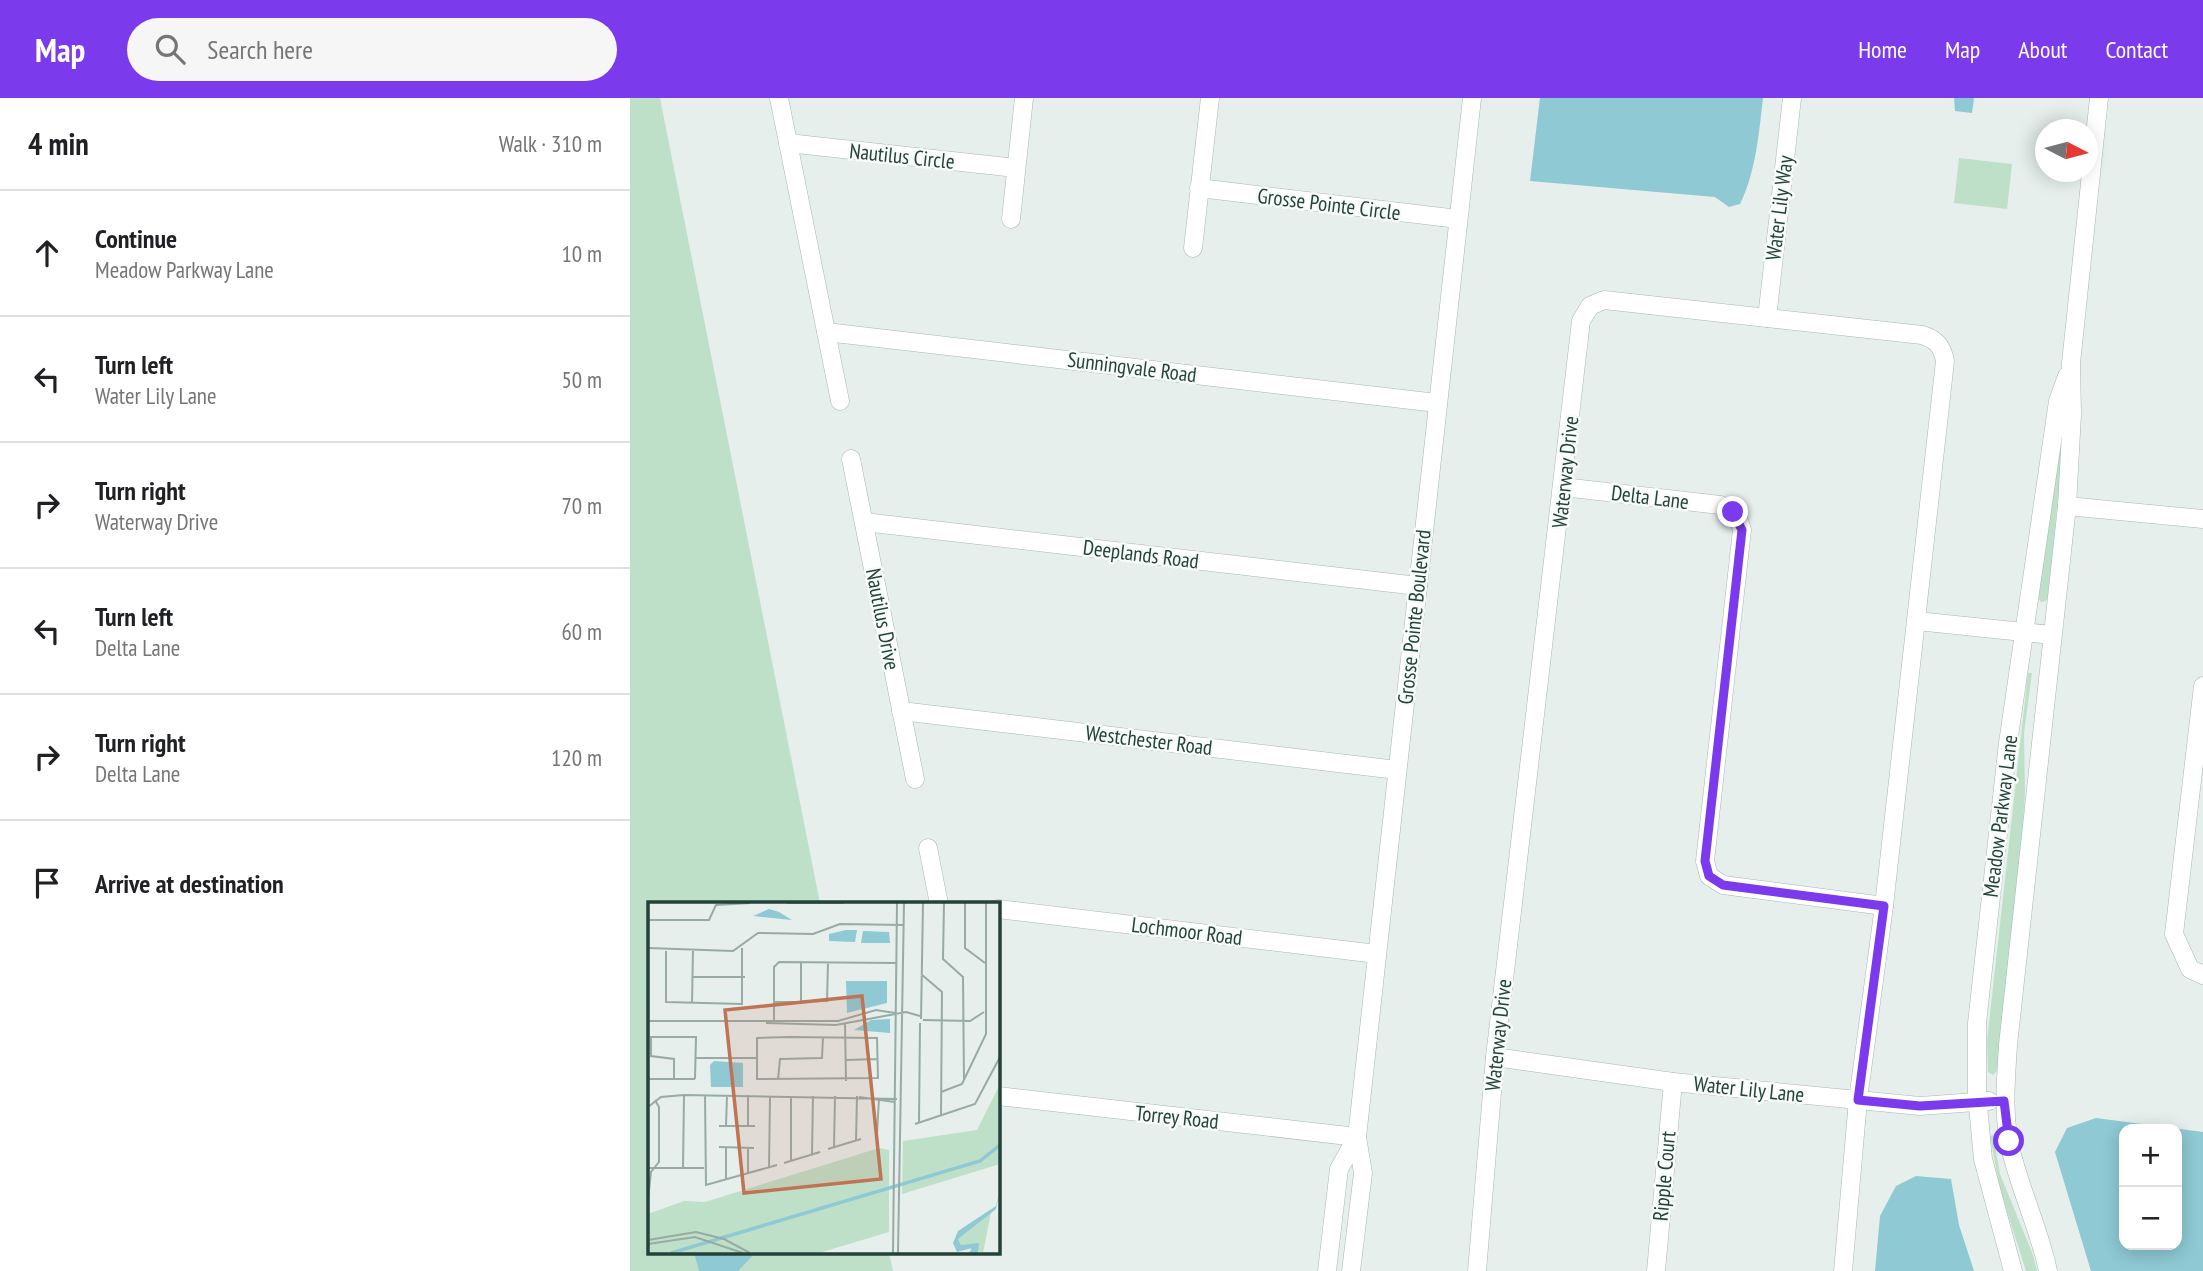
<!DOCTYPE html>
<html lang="en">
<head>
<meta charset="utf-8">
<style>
  :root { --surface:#fff; --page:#f6f6f6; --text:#202124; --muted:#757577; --line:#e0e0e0; --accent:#7c3aed }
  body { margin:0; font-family:"PT Sans Narrow",sans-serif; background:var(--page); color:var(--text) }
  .controls { position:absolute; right:21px; bottom:21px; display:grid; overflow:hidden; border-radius:14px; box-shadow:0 4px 18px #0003 }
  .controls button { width:63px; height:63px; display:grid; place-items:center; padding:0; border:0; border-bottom:2px solid var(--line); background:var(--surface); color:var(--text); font:35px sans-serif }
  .compass { position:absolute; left:1405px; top:21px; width:63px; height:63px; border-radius:50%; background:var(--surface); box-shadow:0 4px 18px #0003; rotate:96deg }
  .stop { position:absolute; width:21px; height:21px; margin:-16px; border:5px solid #7c3aed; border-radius:50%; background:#fff }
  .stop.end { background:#7c3aed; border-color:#fff; box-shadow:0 2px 7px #0008 }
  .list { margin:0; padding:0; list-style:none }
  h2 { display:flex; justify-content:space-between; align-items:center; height:91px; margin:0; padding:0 28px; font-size:30px }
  h2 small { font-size:23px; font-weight:400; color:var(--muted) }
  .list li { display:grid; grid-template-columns:46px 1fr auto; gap:21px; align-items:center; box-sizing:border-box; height:126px; padding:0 28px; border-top:2px solid var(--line) }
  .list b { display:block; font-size:26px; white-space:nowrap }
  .list p { margin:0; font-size:23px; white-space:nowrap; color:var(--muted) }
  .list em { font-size:23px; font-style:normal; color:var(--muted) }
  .icon { flex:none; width:38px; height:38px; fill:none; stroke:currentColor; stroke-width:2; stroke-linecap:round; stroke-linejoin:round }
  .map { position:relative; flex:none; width:1573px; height:1173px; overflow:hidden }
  header { display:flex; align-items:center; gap:42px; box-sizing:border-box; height:98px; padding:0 35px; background:var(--accent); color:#fff }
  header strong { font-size:33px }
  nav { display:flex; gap:38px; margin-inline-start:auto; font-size:24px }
  .search { width:490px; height:63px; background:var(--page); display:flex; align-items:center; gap:18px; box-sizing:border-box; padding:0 24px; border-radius:38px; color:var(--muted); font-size:26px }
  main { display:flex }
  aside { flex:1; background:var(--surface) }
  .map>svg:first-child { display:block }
  .green { fill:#bfe0c8 }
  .water { fill:#8ec9d4; fill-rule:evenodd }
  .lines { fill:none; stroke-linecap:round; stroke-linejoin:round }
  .minor-casing { stroke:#a8b8b2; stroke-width:19 }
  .minor { stroke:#fff; stroke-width:18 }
  .route { stroke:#7c3aed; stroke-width:9 }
  .labels { text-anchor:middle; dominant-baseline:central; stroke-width:5; stroke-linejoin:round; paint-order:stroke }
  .street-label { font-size:21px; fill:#24423a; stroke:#f7fbf9 }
  .inset-river { fill:none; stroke:#8ec9d4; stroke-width:3.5 }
  .inset-road { fill:none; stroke:#98aaa4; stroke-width:2 }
  .view { fill:#c07456; fill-opacity:0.15; stroke:#c07456; stroke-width:3.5 }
  .inset-edge { fill:none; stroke:#24423a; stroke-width:3.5 }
</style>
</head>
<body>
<header>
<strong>Map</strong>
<div class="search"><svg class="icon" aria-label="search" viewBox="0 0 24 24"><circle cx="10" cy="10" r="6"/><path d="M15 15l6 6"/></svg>Search here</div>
<nav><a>Home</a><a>Map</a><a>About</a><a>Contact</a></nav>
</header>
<main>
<aside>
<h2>4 min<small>Walk · 310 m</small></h2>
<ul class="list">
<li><svg class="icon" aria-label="ahead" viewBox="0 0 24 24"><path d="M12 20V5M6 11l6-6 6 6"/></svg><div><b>Continue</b><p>Meadow Parkway Lane</p></div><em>10 m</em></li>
<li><svg class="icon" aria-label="left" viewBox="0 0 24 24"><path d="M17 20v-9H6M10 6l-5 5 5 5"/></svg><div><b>Turn left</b><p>Water Lily Lane</p></div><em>50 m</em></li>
<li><svg class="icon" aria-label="right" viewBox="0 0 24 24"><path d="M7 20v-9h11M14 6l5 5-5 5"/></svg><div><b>Turn right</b><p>Waterway Drive</p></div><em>70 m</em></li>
<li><svg class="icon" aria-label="left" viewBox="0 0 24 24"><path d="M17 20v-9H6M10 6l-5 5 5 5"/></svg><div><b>Turn left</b><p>Delta Lane</p></div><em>60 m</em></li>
<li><svg class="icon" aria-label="right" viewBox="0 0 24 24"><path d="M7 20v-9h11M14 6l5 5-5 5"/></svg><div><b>Turn right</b><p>Delta Lane</p></div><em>120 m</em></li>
<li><svg class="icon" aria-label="arrive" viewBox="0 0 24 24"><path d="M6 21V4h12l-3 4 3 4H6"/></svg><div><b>Arrive at destination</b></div></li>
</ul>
</aside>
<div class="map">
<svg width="1573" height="1173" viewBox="0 0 1573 1173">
  <rect width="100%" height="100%" fill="#e6efeb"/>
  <g class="green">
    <path d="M 0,0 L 30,0 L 190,805 L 19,806 L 19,1154 L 259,1154 L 263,1173 L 0,1173 Z"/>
    <path d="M 1329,60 L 1382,66 L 1377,111 L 1324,105 Z"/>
    <path d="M 1433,310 L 1437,310 L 1418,499 L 1416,503 L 1411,504 L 1408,500 Z"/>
    <path d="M 1398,575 L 1402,575 L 1394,635 L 1395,695 L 1393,727 L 1367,973 L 1363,977 L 1358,974 L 1357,943 Z"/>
    <path d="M 1363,1037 L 1370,1076 L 1403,1157 L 1407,1173 L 1396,1173 L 1370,1091 L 1360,1038 Z"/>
  </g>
  <g class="water">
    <path d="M 910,0 L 1133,0 C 1129,34 1126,74 1110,106 L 1099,109 L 1085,99 L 900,83 Z"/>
    <path d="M 1324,0 L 1344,0 L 1342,15 L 1325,13 Z"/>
    <path d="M 1466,1020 L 1573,1034 L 1573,1173 L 1461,1173 L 1425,1054 L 1437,1030 ZM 1494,1031 L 1547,1031 L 1547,1147 L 1494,1147 Z"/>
    <path d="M 1286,1078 L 1321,1081 L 1329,1127 L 1344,1173 L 1245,1173 L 1250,1118 L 1266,1088 Z"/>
    <path d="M 64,1154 L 126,1154 L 108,1173 L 69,1173 Z"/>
  </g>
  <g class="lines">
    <defs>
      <g id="minor">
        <path d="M 149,0 L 210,303"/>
        <path d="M 158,45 L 386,70"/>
        <path d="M 569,90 L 828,121"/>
        <path d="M 381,121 L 394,0"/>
        <path d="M 563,150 L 580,0"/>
        <path d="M 1137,220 L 1162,0"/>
        <path d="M 196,234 L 807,305"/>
        <path d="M 221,361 L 285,681"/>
        <path d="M 933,389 L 1090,407 C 1102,412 1109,419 1112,432 L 1075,763 L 1079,778 L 1093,787 L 1254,808"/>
        <path d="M 1437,408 L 1573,421"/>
        <path d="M 234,424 L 788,488"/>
        <path d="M 1287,523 L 1422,537"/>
        <path d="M 1573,588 L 1544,836 L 1560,871 L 1573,877"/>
        <path d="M 271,613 L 767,672"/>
        <path d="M 298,750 L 309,806"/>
        <path d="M 368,811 L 747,856"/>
        <path d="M 865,959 L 1043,984 L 1290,1008 L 1359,1003"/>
        <path d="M 368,998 L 727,1039"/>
        <path d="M 697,1173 L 709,1071 L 727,1039"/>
        <path d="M 721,1173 L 733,1075 L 727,1039 L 842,0"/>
        <path d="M 847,1173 L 865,959 L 951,223 L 960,208 L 974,202 L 1292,237 C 1306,241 1312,248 1315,263 L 1254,808 L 1228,1002 L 1213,1173"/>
        <path d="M 1026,1173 L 1043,984"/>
        <path d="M 1383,1173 L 1353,1061 L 1347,997 L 1347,925 L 1378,645 L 1428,303 L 1437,278"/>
        <path d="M 1418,1173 C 1409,1129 1388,1088 1379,1044 C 1373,1012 1376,979 1378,947 L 1437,408 L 1442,316 L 1441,265 L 1469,0"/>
      </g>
    </defs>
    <use href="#minor" class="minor-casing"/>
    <use href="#minor" class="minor"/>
  </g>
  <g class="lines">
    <path class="route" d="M 1103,414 L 1112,432 L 1075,763 L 1079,778 L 1093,787 L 1254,808 L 1228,1002 L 1290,1008 L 1374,1003 L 1379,1043"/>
  </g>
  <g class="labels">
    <g class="street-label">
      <text transform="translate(272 58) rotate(6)">Nautilus Circle</text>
      <text transform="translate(699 106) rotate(7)">Grosse Pointe Circle</text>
      <text transform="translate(1149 110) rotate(-83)">Water Lily Way</text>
      <text transform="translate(502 269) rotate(7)">Sunningvale Road</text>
      <text transform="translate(935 374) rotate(-84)">Waterway Drive</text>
      <text transform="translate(1020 399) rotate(7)">Delta Lane</text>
      <text transform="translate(511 456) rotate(7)">Deeplands Road</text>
      <text transform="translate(784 519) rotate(-84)">Grosse Pointe Boulevard</text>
      <text transform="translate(253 521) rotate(79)">Nautilus Drive</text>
      <text transform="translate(519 642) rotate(7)">Westchester Road</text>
      <text transform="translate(1370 718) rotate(-83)">Meadow Parkway Lane</text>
      <text transform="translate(557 833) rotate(7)">Lochmoor Road</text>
      <text transform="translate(868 937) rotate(-84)">Waterway Drive</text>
      <text transform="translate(1119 991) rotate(6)">Water Lily Lane</text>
      <text transform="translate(547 1019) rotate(6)">Torrey Road</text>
      <text transform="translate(1034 1078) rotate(-85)">Ripple Court</text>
    </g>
  </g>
  <g transform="translate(18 804)">
    <rect width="352" height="352" fill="#e6efeb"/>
    <path d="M 352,182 L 352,262 L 254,292 L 255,239 L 329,228 ZM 231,246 L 241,248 L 241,330 L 171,351 L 0,351 L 0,312 L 36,299 L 57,300 ZM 343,310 L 335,351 L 313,343 L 310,337 Z" fill="#bfe0c8"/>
    <path d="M 121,7 L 131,10 L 144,18 L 105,14 ZM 198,28 L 209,28 L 207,40 L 181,39 L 181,32 ZM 215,29 L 241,30 L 242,41 L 213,41 ZM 198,79 L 239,79 L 239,101 L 199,111 ZM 242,117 L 242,131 L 206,128 L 223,118 ZM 66,159 L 95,161 L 95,185 L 63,185 L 62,163 ZM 352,287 L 348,307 L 310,337 L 313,343 L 331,341 L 330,351 L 321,351 L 324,346 L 309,350 L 305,341 L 310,329 L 348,304 Z" fill="#8ec9d4"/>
    <path class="inset-river" d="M 23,351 L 332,259 L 352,243"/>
    <path class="inset-road" d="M 139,1 L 196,1M 296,1 L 295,57 L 315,75 L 316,177M 317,1 L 317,46 L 337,61M 0,18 L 61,18 L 68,3 L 102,1M 0,46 L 85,49 L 110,31 L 165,32 L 192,22 L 256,23M 18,49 L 18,100 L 94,102 L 94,46M 273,72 L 294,90 L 293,213M 44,75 L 97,75M 126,100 L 179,99 L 180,61M 153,100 L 153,60M 44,102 L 45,48M 273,117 L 275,1M 275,118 L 322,119 L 336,110M 0,119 L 190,119 L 228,108 L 247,111M 126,119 L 126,65 L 131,60 L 248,61M 118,121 L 188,123 L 258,110 L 272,114M 197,122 L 198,179M 142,135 L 229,136 L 230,176 L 109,177 L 109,136 ZM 48,156 L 108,156M 198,158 L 230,157M 0,177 L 46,177 L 47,176 L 48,135 L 3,135 L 3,154 L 26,157 L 26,177M 130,178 L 132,157 L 174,156 L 175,135M 293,190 L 314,182 L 338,132 L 338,1M 57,193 L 58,283 L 129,263M 211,195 L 247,200M 0,205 L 13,195 L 36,193 L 249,197M 271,220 L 272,121M 267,222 L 327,202 L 352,155M 71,224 L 107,224M 78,224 L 79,193M 100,224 L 100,193M 229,232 L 231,196M 208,239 L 209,194M 71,245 L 106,246M 186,246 L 187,194M 180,247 L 213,237M 164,252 L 165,194M 143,259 L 143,195M 136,261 L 172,250M 0,266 L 56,266M 35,266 L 36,193M 121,266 L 122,194M 100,272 L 100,247M 78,278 L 78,245M 0,298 L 3,270 L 11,260 L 11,205 L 7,198M 0,338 L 48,330 L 76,337 L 102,351M 0,342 L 47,335 L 95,351M 245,351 L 249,1M 250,351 L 256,1"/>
    <path class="view" d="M 214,94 L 233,277 L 96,291 L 77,108 Z"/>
    <rect width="352" height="352" class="inset-edge"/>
  </g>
</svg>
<div class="controls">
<button>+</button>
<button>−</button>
</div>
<svg class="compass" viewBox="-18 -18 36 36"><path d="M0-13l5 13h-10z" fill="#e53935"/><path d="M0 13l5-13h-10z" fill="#757577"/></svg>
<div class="stop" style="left:1379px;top:1043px"></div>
<div class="stop end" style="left:1103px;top:414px"></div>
</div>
</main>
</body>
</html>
